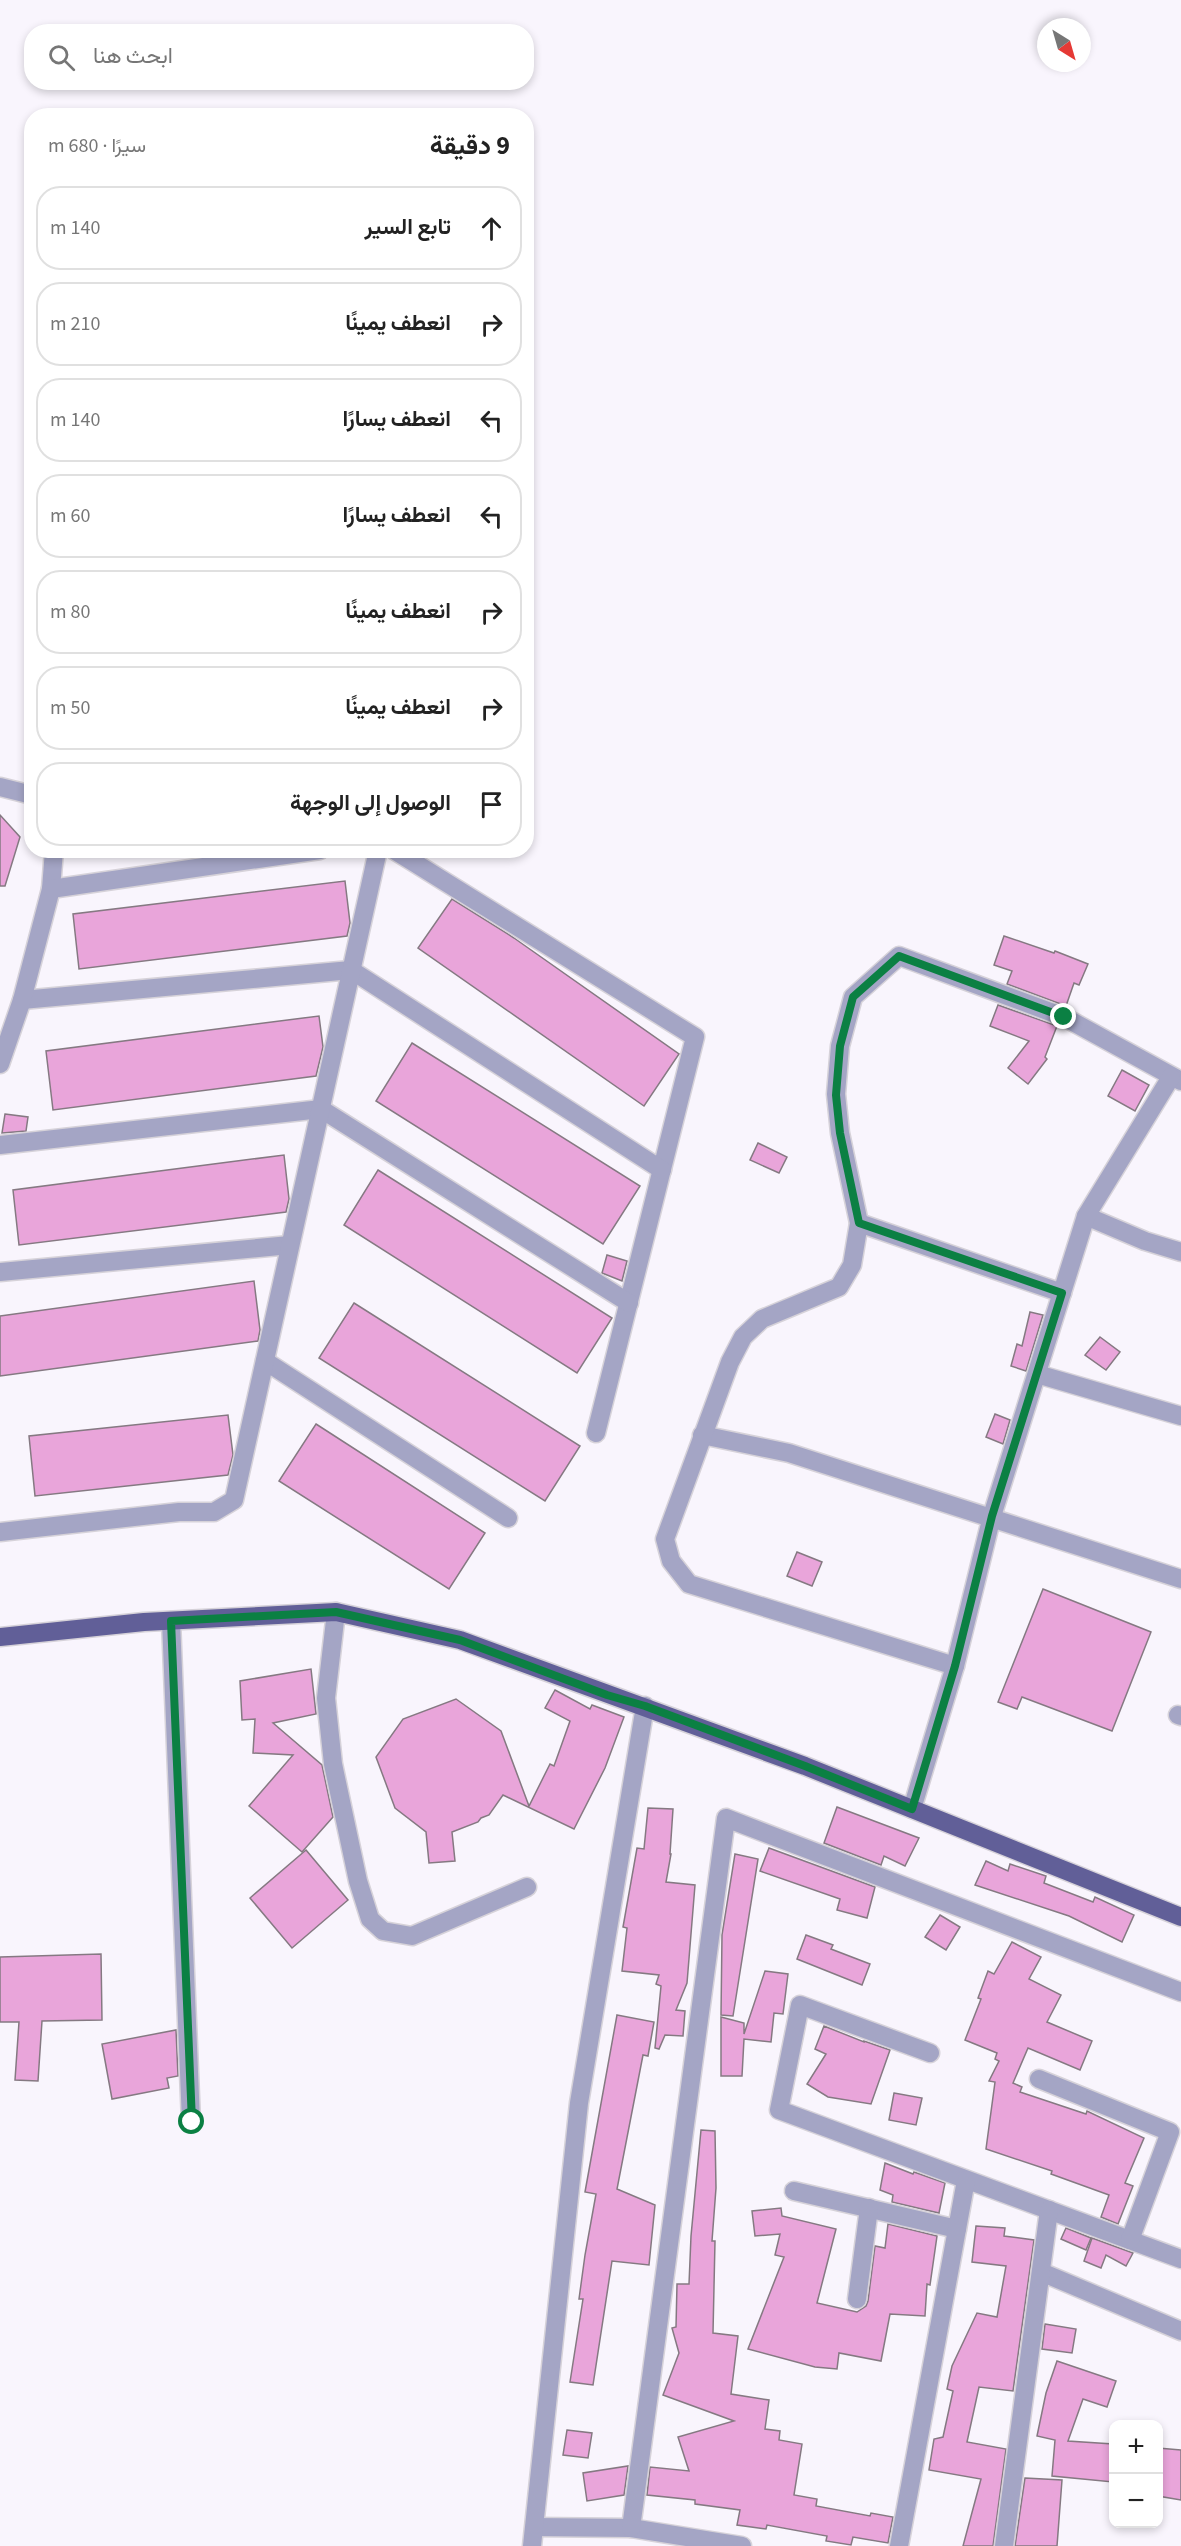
<!DOCTYPE html>
<html lang="ar">
<head>
<meta charset="utf-8">
<style>
  :root { --surface:#fff; --page:#f2f2f2; --text:#222; --muted:#767676; --line:#e0e0e0 }
  body { margin:0; font-family:"Source Sans 3",Vazirmatn,sans-serif; background:var(--page); color:var(--text); direction:rtl }
  .controls { position:absolute; right:18px; bottom:18px; display:grid; overflow:hidden; border-radius:12px; box-shadow:0 3px 9px #0003 }
  .controls button { width:54px; height:54px; display:grid; place-items:center; padding:0; border:0; border-bottom:2px solid var(--line); background:var(--surface); color:var(--text); font:30px sans-serif }
  .compass { position:absolute; left:1037px; top:18px; width:54px; height:54px; border-radius:50%; background:var(--surface); box-shadow:0 3px 9px #0003; rotate:143deg }
  .stop { position:absolute; width:18px; height:18px; margin:-14px; border:4px solid #0b8043; border-radius:50%; background:#fff }
  .stop.end { background:#0b8043; border-color:#fff; box-shadow:0 2px 6px #0008 }
  .list { margin:0; padding:0; list-style:none }
  h2 { display:flex; justify-content:space-between; align-items:center; height:78px; margin:0; padding:0 24px; font-size:26px }
  h2 small { font-size:20px; font-weight:400; color:var(--muted) }
  .list li { display:grid; grid-template-columns:39px 1fr auto; gap:18px; align-items:center; box-sizing:border-box; height:84px; margin:0 12px 12px; padding:0 12px; border:2px solid var(--line); border-radius:24px }
  .list b { display:block; font-size:22px; white-space:nowrap }
  .list em { font-size:20px; font-style:normal; color:var(--muted) }
  .icon { flex:none; width:33px; height:33px; fill:none; stroke:currentColor; stroke-width:2; stroke-linecap:round; stroke-linejoin:round }
  .map { position:relative; flex:none; width:1181px; height:2546px; overflow:hidden; direction:ltr }
  .search { position:absolute; background:var(--surface); box-shadow:0 3px 9px #0003; left:24px; top:24px; width:510px; height:66px; display:flex; align-items:center; gap:15px; box-sizing:border-box; padding:0 21px; border-radius:24px; color:var(--muted); font-size:22px }
  .panel { position:absolute; background:var(--surface); box-shadow:0 3px 9px #0003; left:24px; top:108px; width:510px; height:750px; border-radius:24px; direction:rtl }
  .map>svg:first-child { display:block }
  .building { fill:#e9a5da; stroke:#857982; stroke-width:1.5 }
  .lines { fill:none; stroke-linecap:round; stroke-linejoin:round }
  .minor-casing { stroke:#d6d2d9; stroke-width:21 }
  .major-casing { stroke:#d6d2d9; stroke-width:21 }
  .minor { stroke:#a4a5c5; stroke-width:18 }
  .major { stroke:#615f98; stroke-width:18 }
  .route { stroke:#0b8043; stroke-width:8 }
</style>
</head>
<body>
<div class="map">
<svg width="1181" height="2546" viewBox="0 0 1181 2546">
  <rect width="100%" height="100%" fill="#f9f5fd"/>
  <g class="building">
    <path d="M 0,815 L 20,837 L 5,886 L 0,886 Z"/>
    <path d="M 345,881 L 350,923 L 347,936 L 79,969 L 73,914 Z"/>
    <path d="M 452,899 L 514,938 L 679,1054 L 644,1106 L 418,948 Z"/>
    <path d="M 1004,936 L 1054,953 L 1055,951 L 1088,964 L 1079,985 L 1074,983 L 1066,1006 L 1007,984 L 1012,971 L 994,965 Z"/>
    <path d="M 998,1005 L 1057,1026 L 1045,1057 L 1047,1059 L 1028,1084 L 1008,1068 L 1029,1041 L 990,1026 Z"/>
    <path d="M 319,1016 L 323,1047 L 316,1076 L 53,1110 L 46,1051 Z"/>
    <path d="M 412,1043 L 640,1186 L 603,1244 L 376,1101 Z"/>
    <path d="M 1122,1070 L 1149,1085 L 1135,1111 L 1108,1096 Z"/>
    <path d="M 5,1114 L 28,1117 L 26,1131 L 2,1133 Z"/>
    <path d="M 758,1143 L 787,1157 L 779,1173 L 750,1160 Z"/>
    <path d="M 284,1155 L 289,1199 L 286,1212 L 19,1245 L 13,1190 Z"/>
    <path d="M 378,1170 L 612,1318 L 577,1373 L 344,1225 Z"/>
    <path d="M 607,1255 L 627,1261 L 622,1281 L 602,1273 Z"/>
    <path d="M 254,1281 L 260,1330 L 258,1341 L 0,1376 L 0,1316 Z"/>
    <path d="M 354,1303 L 580,1446 L 545,1501 L 319,1358 Z"/>
    <path d="M 1030,1312 L 1043,1315 L 1026,1371 L 1011,1366 L 1017,1344 L 1022,1346 Z"/>
    <path d="M 1100,1337 L 1120,1352 L 1106,1370 L 1085,1355 Z"/>
    <path d="M 995,1414 L 1010,1420 L 1003,1444 L 986,1437 Z"/>
    <path d="M 228,1415 L 233,1455 L 228,1475 L 35,1496 L 29,1436 Z"/>
    <path d="M 316,1424 L 485,1533 L 449,1589 L 279,1481 Z"/>
    <path d="M 797,1552 L 822,1562 L 812,1586 L 787,1576 Z"/>
    <path d="M 1043,1589 L 1151,1632 L 1112,1731 L 1022,1697 L 1017,1709 L 998,1702 Z"/>
    <path d="M 311,1669 L 316,1714 L 273,1723 L 322,1765 L 333,1817 L 302,1852 L 249,1806 L 293,1755 L 253,1753 L 255,1719 L 242,1720 L 240,1681 Z"/>
    <path d="M 555,1690 L 590,1709 L 592,1705 L 624,1717 L 605,1768 L 574,1829 L 503,1795 L 489,1815 L 481,1818 L 478,1822 L 452,1832 L 455,1861 L 429,1863 L 426,1832 L 395,1808 L 376,1757 L 403,1719 L 456,1699 L 501,1731 L 529,1806 L 550,1764 L 554,1766 L 570,1721 L 545,1708 Z"/>
    <path d="M 837,1807 L 919,1838 L 905,1866 L 884,1856 L 881,1865 L 824,1843 Z"/>
    <path d="M 648,1808 L 673,1809 L 670,1854 L 671,1854 L 666,1882 L 695,1885 L 687,1983 L 676,2010 L 685,2011 L 683,2036 L 665,2035 L 659,2049 L 655,2048 L 661,1986 L 656,1984 L 659,1975 L 622,1971 L 627,1928 L 623,1927 L 637,1848 L 644,1849 Z"/>
    <path d="M 769,1848 L 875,1887 L 867,1918 L 837,1910 L 840,1899 L 760,1871 Z"/>
    <path d="M 306,1850 L 348,1900 L 292,1948 L 250,1898 Z"/>
    <path d="M 735,1854 L 758,1859 L 733,2016 L 721,2015 L 722,1935 Z"/>
    <path d="M 986,1861 L 1008,1871 L 1010,1864 L 1046,1876 L 1044,1883 L 1093,1902 L 1095,1897 L 1134,1915 L 1122,1942 L 1069,1916 L 975,1885 Z"/>
    <path d="M 940,1915 L 960,1927 L 946,1950 L 925,1937 Z"/>
    <path d="M 806,1935 L 833,1945 L 831,1949 L 870,1964 L 862,1985 L 797,1959 Z"/>
    <path d="M 1012,1942 L 1041,1957 L 1029,1979 L 1061,1995 L 1047,2022 L 1092,2041 L 1080,2070 L 1028,2048 L 1013,2083 L 1022,2087 L 1020,2092 L 1086,2114 L 1087,2111 L 1144,2138 L 1125,2183 L 1133,2186 L 1118,2224 L 1101,2217 L 1109,2195 L 1051,2174 L 1052,2171 L 986,2149 L 995,2082 L 989,2081 L 999,2061 L 995,2059 L 997,2053 L 965,2040 L 981,1999 L 978,1998 L 988,1971 L 994,1974 Z"/>
    <path d="M 101,1954 L 102,2020 L 42,2021 L 38,2081 L 15,2080 L 19,2022 L 0,2022 L 0,1957 Z"/>
    <path d="M 765,1971 L 788,1974 L 783,2014 L 774,2013 L 771,2042 L 744,2039 L 742,2076 L 721,2076 L 721,2017 L 744,2023 L 744,2034 Z"/>
    <path d="M 617,2015 L 654,2022 L 648,2056 L 643,2055 L 617,2189 L 655,2205 L 649,2265 L 612,2261 L 593,2385 L 570,2382 L 583,2299 L 579,2299 L 585,2255 L 596,2194 L 585,2192 Z"/>
    <path d="M 824,2026 L 864,2042 L 864,2041 L 890,2050 L 871,2104 L 828,2097 L 807,2084 L 826,2054 L 815,2049 Z"/>
    <path d="M 176,2030 L 178,2076 L 167,2078 L 169,2088 L 112,2099 L 102,2044 Z"/>
    <path d="M 894,2093 L 922,2098 L 916,2125 L 889,2120 Z"/>
    <path d="M 701,2130 L 715,2131 L 716,2188 L 712,2241 L 715,2241 L 713,2333 L 738,2336 L 731,2394 L 769,2400 L 765,2429 L 780,2431 L 779,2440 L 802,2444 L 794,2495 L 817,2499 L 816,2506 L 870,2516 L 871,2513 L 893,2517 L 888,2543 L 853,2537 L 851,2545 L 826,2541 L 827,2536 L 767,2525 L 766,2529 L 737,2525 L 740,2510 L 695,2504 L 695,2500 L 647,2495 L 650,2467 L 689,2471 L 678,2437 L 734,2421 L 663,2395 L 679,2353 L 672,2328 L 676,2327 L 677,2284 L 689,2284 L 691,2236 Z"/>
    <path d="M 885,2163 L 913,2174 L 914,2172 L 945,2183 L 939,2213 L 892,2202 L 893,2195 L 880,2190 Z"/>
    <path d="M 781,2208 L 782,2216 L 836,2229 L 817,2303 L 857,2312 L 866,2306 L 868,2301 L 875,2246 L 885,2248 L 888,2224 L 937,2236 L 930,2285 L 927,2284 L 925,2316 L 890,2314 L 881,2361 L 839,2353 L 837,2369 L 815,2367 L 748,2349 L 784,2257 L 775,2255 L 780,2234 L 755,2236 L 752,2211 Z"/>
    <path d="M 976,2226 L 1005,2228 L 1004,2236 L 1034,2240 L 1013,2391 L 979,2387 L 967,2442 L 1006,2449 L 993,2546 L 963,2546 L 981,2479 L 929,2470 L 934,2439 L 943,2437 L 953,2391 L 947,2389 L 952,2366 L 977,2313 L 997,2317 L 1006,2266 L 972,2262 Z"/>
    <path d="M 1066,2228 L 1091,2238 L 1086,2250 L 1061,2239 Z"/>
    <path d="M 1092,2238 L 1133,2253 L 1126,2266 L 1106,2255 L 1101,2268 L 1084,2261 Z"/>
    <path d="M 1045,2324 L 1076,2329 L 1072,2353 L 1042,2349 Z"/>
    <path d="M 1057,2361 L 1116,2381 L 1107,2407 L 1083,2399 L 1068,2441 L 1113,2444 L 1113,2482 L 1052,2476 L 1055,2440 L 1037,2436 L 1046,2393 Z"/>
    <path d="M 567,2430 L 592,2433 L 588,2458 L 563,2455 Z"/>
    <path d="M 1158,2448 L 1181,2450 L 1181,2500 L 1158,2496 Z"/>
    <path d="M 628,2466 L 624,2495 L 587,2501 L 583,2473 Z"/>
    <path d="M 1025,2478 L 1062,2480 L 1057,2546 L 1015,2546 Z"/>
  </g>
  <g class="lines">
    <defs>
      <g id="minor">
        <path d="M 0,787 L 32,795"/>
        <path d="M 394,850 L 695,1037 L 596,1433"/>
        <path d="M 51,889 L 54,850"/>
        <path d="M 22,1000 L 351,970 L 662,1170"/>
        <path d="M 0,1064 L 22,1000 L 51,889 L 320,850"/>
        <path d="M 0,1145 L 321,1109 L 629,1303"/>
        <path d="M 1086,1216 L 1145,1241 L 1181,1252"/>
        <path d="M 859,1223 L 1062,1293"/>
        <path d="M 0,1272 L 290,1245"/>
        <path d="M 265,1361 L 508,1518"/>
        <path d="M 1037,1374 L 1181,1416"/>
        <path d="M 702,1435 L 789,1453 L 1181,1579"/>
        <path d="M 0,1532 L 179,1512 L 214,1512 L 234,1500 L 378,850"/>
        <path d="M 336,1612 L 326,1698 L 333,1764 L 358,1881 L 370,1919 L 383,1931 L 412,1936 L 527,1887"/>
        <path d="M 171,1621 L 191,2122"/>
        <path d="M 955,1666 L 689,1584 L 671,1561 L 665,1539 L 730,1362 L 743,1337 L 762,1319 L 839,1287 L 852,1265 L 859,1223 L 840,1133 L 836,1094 L 840,1046 L 853,997 L 899,956 L 1064,1017 L 1181,1081"/>
        <path d="M 1178,1715 L 1181,1716"/>
        <path d="M 912,1809 L 955,1666 L 992,1516 L 1086,1216 L 1171,1077"/>
        <path d="M 930,2053 L 800,2005 L 779,2110 L 1181,2259"/>
        <path d="M 1039,2079 L 1170,2132 L 1130,2240"/>
        <path d="M 794,2191 L 957,2229"/>
        <path d="M 1041,2272 L 1181,2331"/>
        <path d="M 857,2299 L 869,2208"/>
        <path d="M 535,2527 L 631,2528 L 742,2546"/>
        <path d="M 631,2528 L 726,1818 L 1181,1992"/>
        <path d="M 532,2546 L 579,2103 L 645,1706"/>
        <path d="M 899,2546 L 966,2180"/>
        <path d="M 1004,2546 L 1049,2210"/>
      </g>
      <path id="major" d="M 0,1637 L 144,1622 L 336,1612 L 460,1640 L 805,1766 L 1181,1917"/>
    </defs>
    <use href="#minor" class="minor-casing"/>
    <use href="#major" class="major-casing"/>
    <use href="#minor" class="minor"/>
    <use href="#major" class="major"/>
  </g>
  <g class="lines">
    <path class="route" d="M 192,2122 L 171,1621 L 336,1612 L 460,1640 L 607,1695 L 645,1706 L 805,1766 L 912,1809 L 955,1666 L 992,1516 L 1062,1293 L 859,1223 L 840,1133 L 836,1095 L 840,1046 L 853,997 L 899,956 L 1064,1017"/>
  </g>
</svg>
<div class="controls">
<button>+</button>
<button>−</button>
</div>
<svg class="compass" viewBox="-18 -18 36 36"><path d="M0-13l5 13h-10z" fill="#e53935"/><path d="M0 13l5-13h-10z" fill="#767676"/></svg>
<div class="stop" style="left:192px;top:2122px"></div>
<div class="stop end" style="left:1064px;top:1017px"></div>
<div class="search"><svg class="icon" aria-label="search" viewBox="0 0 24 24"><circle cx="10" cy="10" r="6"/><path d="M15 15l6 6"/></svg>ابحث هنا</div>
<section class="panel">
<h2>9 دقيقة<small>سيرًا · 680 m</small></h2>
<ul class="list">
<li><svg class="icon" aria-label="ahead" viewBox="0 0 24 24"><path d="M12 20V5M6 11l6-6 6 6"/></svg><div><b>تابع السير</b></div><em>140 m</em></li>
<li><svg class="icon" aria-label="right" viewBox="0 0 24 24"><path d="M7 20v-9h11M14 6l5 5-5 5"/></svg><div><b>انعطف يمينًا</b></div><em>210 m</em></li>
<li><svg class="icon" aria-label="left" viewBox="0 0 24 24"><path d="M17 20v-9H6M10 6l-5 5 5 5"/></svg><div><b>انعطف يسارًا</b></div><em>140 m</em></li>
<li><svg class="icon" aria-label="left" viewBox="0 0 24 24"><path d="M17 20v-9H6M10 6l-5 5 5 5"/></svg><div><b>انعطف يسارًا</b></div><em>60 m</em></li>
<li><svg class="icon" aria-label="right" viewBox="0 0 24 24"><path d="M7 20v-9h11M14 6l5 5-5 5"/></svg><div><b>انعطف يمينًا</b></div><em>80 m</em></li>
<li><svg class="icon" aria-label="right" viewBox="0 0 24 24"><path d="M7 20v-9h11M14 6l5 5-5 5"/></svg><div><b>انعطف يمينًا</b></div><em>50 m</em></li>
<li><svg class="icon" aria-label="arrive" viewBox="0 0 24 24"><path d="M6 21V4h12l-3 4 3 4H6"/></svg><div><b>الوصول إلى الوجهة</b></div></li>
</ul>
</section>
</div>
</body>
</html>
